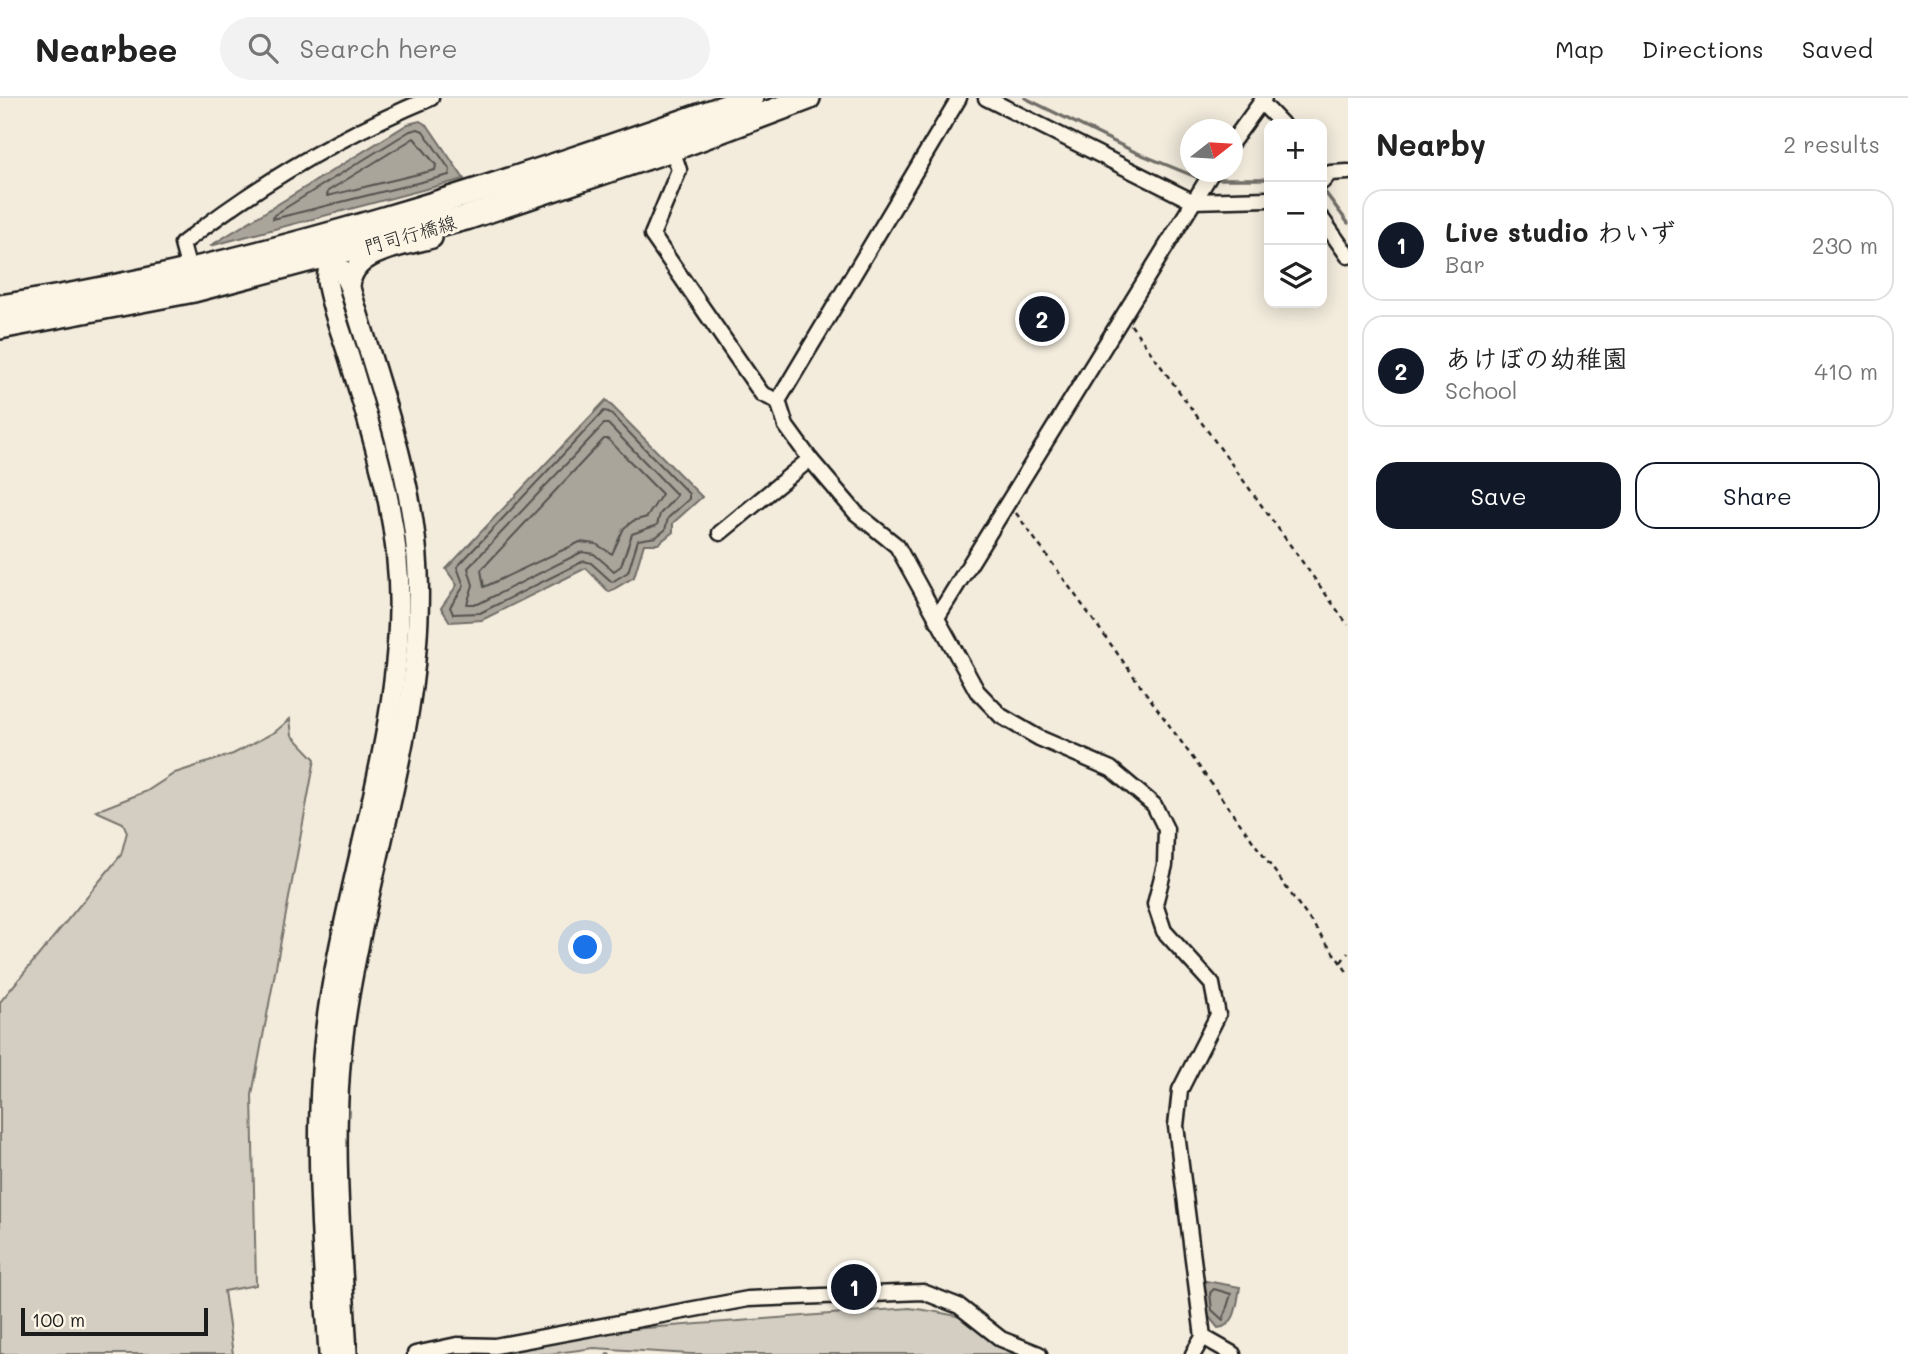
<!DOCTYPE html>
<html lang="en">
<head>
<meta charset="utf-8">
<style>
  :root { --surface:#fff; --page:#f2f2f2; --text:#222; --muted:#767676; --line:#e0e0e0; --accent:#111827 }
  body { margin:0; font-family:Mali,"Klee One",sans-serif; background:var(--page); color:var(--text) }
  .controls { position:absolute; right:21px; top:21px; display:grid; overflow:hidden; border-radius:14px; box-shadow:0 4px 18px #0003 }
  .controls button { width:63px; height:63px; display:grid; place-items:center; padding:0; border:0; border-bottom:2px solid var(--line); background:var(--surface); color:var(--text); font:35px sans-serif }
  .compass { position:absolute; left:1180px; top:21px; width:63px; height:63px; border-radius:50%; background:var(--surface); box-shadow:0 4px 18px #0003; rotate:73deg }
  .scale { position:absolute; left:21px; bottom:18px; width:187px; box-sizing:border-box; padding-left:7px; border:4px solid #1c1c1c; border-top:0; font-size:19px; line-height:24px; white-space:nowrap; color:#1c1c1c; -webkit-text-stroke:5px #fcf5e5; paint-order:stroke }
  .you { position:absolute; left:586px; top:850px; width:24px; height:24px; margin:-18px; border:5px solid #fff; border-radius:50%; background:#1a73e8; box-shadow:0 0 0 10px #1a73e833 }
  .badge { display:grid; place-items:center; width:46px; height:46px; border-radius:50%; background:var(--accent); color:#fff; font-size:23px; font-weight:700 }
  .pin { position:absolute; translate:-50% -50%; border:4px solid #fff; box-shadow:0 2px 7px #0006 }
  .list { margin:0; padding:0; list-style:none }
  h2 { display:flex; justify-content:space-between; align-items:center; height:91px; margin:0; padding:0 28px; font-size:30px }
  h2 small { font-size:23px; font-weight:400; color:var(--muted) }
  .list li { display:grid; grid-template-columns:46px 1fr auto; gap:21px; align-items:center; box-sizing:border-box; height:112px; margin:0 14px 14px; padding:0 14px; border:2px solid var(--line); border-radius:21px }
  .list b { display:block; font-size:26px; white-space:nowrap }
  .list p { margin:0; font-size:23px; white-space:nowrap; color:var(--muted) }
  .list em { font-size:23px; font-style:normal; color:var(--muted) }
  .actions { display:flex; gap:14px; padding:21px 28px }
  .actions a { flex:1; padding:16px 0; border:2px solid var(--accent); border-radius:21px; text-align:center; font-size:24px; color:var(--accent) }
  .actions .main { background:var(--accent); color:#fff }
  .icon { flex:none; width:38px; height:38px; fill:none; stroke:currentColor; stroke-width:2; stroke-linecap:round; stroke-linejoin:round }
  .map { position:relative; flex:none; width:1348px; height:1256px; overflow:hidden }
  header { display:flex; align-items:center; gap:42px; box-sizing:border-box; height:98px; padding:0 35px; background:var(--surface); border-bottom:2px solid var(--line) }
  header strong { font-size:33px }
  nav { display:flex; gap:38px; margin-inline-start:auto; font-size:24px }
  .search { width:490px; height:63px; background:var(--page); display:flex; align-items:center; gap:18px; box-sizing:border-box; padding:0 24px; border-radius:38px; color:var(--muted); font-size:26px }
  main { display:flex }
  aside { flex:1; background:var(--surface) }
  .map>svg:first-child { display:block }
  .green { fill:#d3cec1; stroke:#78756e; stroke-width:2 }
  .water { fill:#aaa59b; stroke:#716e68; stroke-width:2 }
  .lines { fill:none; stroke-linecap:round; stroke-linejoin:round }
  .shore { stroke:#55534f; stroke-width:2 }
  .stream { stroke:#716e68; stroke-width:3.5 }
  .street-casing { stroke:#1c1c1c; stroke-width:19 }
  .secondary-casing { stroke:#1c1c1c; stroke-width:24 }
  .primary-casing { stroke:#1c1c1c; stroke-width:28 }
  .path { stroke:#1c1c1c; stroke-width:2.5; stroke-dasharray:5 5; stroke-linecap:butt }
  .street { stroke:#fcf5e5; stroke-width:14 }
  .secondary { stroke:#fcf5e5; stroke-width:19 }
  .primary { stroke:#fcf5e5; stroke-width:23 }
  .labels { text-anchor:middle; dominant-baseline:central; stroke-width:6; stroke-linejoin:round; paint-order:stroke }
  .street-label { font-size:19px; fill:#1c1c1c; stroke:#fcf5e5 }
</style>
</head>
<body>
<header>
<strong>Nearbee</strong>
<div class="search"><svg class="icon" aria-label="search" viewBox="0 0 24 24"><circle cx="10" cy="10" r="6"/><path d="M15 15l6 6"/></svg>Search here</div>
<nav><a>Map</a><a>Directions</a><a>Saved</a></nav>
</header>
<main>
<div class="map">
<svg width="1348" height="1256" viewBox="0 0 1348 1256">
  <rect width="100%" height="100%" fill="#f3ecdd"/>
  <filter id="ink" filterUnits="userSpaceOnUse"><feTurbulence type="fractalNoise" baseFrequency=".0143" numOctaves="2"/><feDisplacementMap in="SourceGraphic" scale="14" xChannelSelector="R" yChannelSelector="G"/><feConvolveMatrix kernelMatrix="1 2 1 2 8 2 1 2 1" color-interpolation-filters="sRGB"/></filter>
  <g filter="url(#ink)">
    <g class="green">
      <path d="M 290,621 L 292,637 L 315,661 L 252,997 L 256,1187 L 224,1193 L 233,1256 L 0,1256 L 0,904 L 121,757 L 127,734 L 123,725 L 96,713 L 147,693 L 175,675 L 233,656 L 275,634 Z"/>
      <path d="M 910,1210 C 948,1215 993,1220 1014,1256 L 690,1256 L 594,1250 L 549,1256 L 474,1256 L 517,1251 L 605,1233 Z"/>
    </g>
    <g class="water">
      <path d="M 420,23 L 428,28 L 464,81 L 210,148 L 408,26 Z"/>
      <path d="M 606,302 L 702,399 L 673,425 L 673,434 L 658,446 L 644,446 L 634,479 L 609,494 L 586,470 L 482,522 L 450,524 L 441,510 L 457,487 L 446,471 Z"/>
      <path d="M 1200,1182 L 1240,1189 C 1237,1204 1237,1228 1218,1230 L 1205,1214 Z"/>
    </g>
    <g class="lines">
      <g class="shore">
        <path d="M 418,31 L 423,33 L 450,72 L 449,77 L 273,121 L 274,117 L 410,33 Z"/>
        <path d="M 414,40 L 436,67 L 435,72 L 327,98 L 328,93 Z"/>
        <path d="M 604,313 L 609,314 L 689,396 L 689,401 L 668,420 L 665,432 L 656,439 L 638,442 L 628,474 L 612,484 L 591,465 L 584,463 L 480,515 L 453,516 L 450,509 L 464,488 L 457,469 Z"/>
        <path d="M 604,326 L 608,326 L 677,397 L 660,416 L 657,427 L 632,436 L 621,468 L 614,473 L 594,456 L 582,454 L 478,506 L 467,506 L 473,487 L 468,470 Z"/>
        <path d="M 604,341 L 608,341 L 662,396 L 647,419 L 633,423 L 624,430 L 612,456 L 596,446 L 580,444 L 484,489 L 481,472 Z"/>
        <path d="M 1214,1191 L 1231,1196 L 1223,1222 L 1212,1212 L 1210,1195 Z"/>
      </g>
      <g class="stream">
        <path d="M 1025,0 L 1135,54 L 1201,81"/>
        <path d="M 1212,81 L 1269,81"/>
        <path d="M 1322,90 L 1348,125"/>
        <path d="M 607,1256 L 609,1256"/>
      </g>
      <defs>
        <g id="street">
          <path d="M 959,0 L 778,303 L 786,328 L 810,361 L 856,415 L 897,448 L 977,593 L 1001,618 L 1039,640 L 1111,671 L 1154,707 L 1166,731 L 1165,767 L 1155,806 L 1164,833 L 1212,886 L 1218,917 L 1180,992 L 1176,1028 L 1203,1239 L 1193,1256"/>
          <path d="M 986,0 L 1192,103 L 1269,101"/>
          <path d="M 1261,4 L 1282,26"/>
          <path d="M 1232,44 L 1264,0"/>
          <path d="M 670,45 L 679,72 L 652,137 L 762,296 L 778,303"/>
          <path d="M 1322,84 L 1330,75 L 1348,74"/>
          <path d="M 1322,121 L 1348,158"/>
          <path d="M 189,172 L 182,146 C 258,86 342,37 431,0"/>
          <path d="M 720,435 L 810,361"/>
          <path d="M 936,521 L 1212,74"/>
          <path d="M 1203,1239 L 1233,1256"/>
          <path d="M 415,1256 L 457,1247 L 495,1248 L 748,1201 L 923,1194 L 959,1208 L 1001,1241 L 1039,1256"/>
        </g>
        <g id="secondary">
          <path d="M 330,158 L 342,172 L 350,190 C 377,283 414,378 418,475 C 424,622 369,765 347,909 C 328,1025 341,1139 347,1256"/>
          <path d="M 350,190 C 349,153 404,148 432,140"/>
          <path d="M 329,1256 C 322,1137 311,1020 330,901 C 350,773 397,643 399,513 C 401,425 375,345 350,262 C 342,236 331,209 327,183 L 330,158 L 337,146"/>
        </g>
        <g id="primary">
          <path d="M 0,209 C 258,170 505,86 751,0"/>
          <path d="M 0,229 L 194,192 L 466,120 L 672,51 L 808,0"/>
        </g>
      </defs>
      <use href="#street" class="street-casing"/>
      <use href="#secondary" class="secondary-casing"/>
      <use href="#primary" class="primary-casing"/>
      <g class="path">
        <path d="M 1131,227 L 1348,527"/>
        <path d="M 1016,415 L 1348,875"/>
        <path d="M 1341,864 L 1348,855"/>
      </g>
      <use href="#street" class="street"/>
      <use href="#secondary" class="secondary"/>
      <use href="#primary" class="primary"/>
    </g>
  </g>
  <g class="labels">
    <g class="street-label">
      <text transform="translate(410 136) rotate(-16)">門司行橋線</text>
    </g>
  </g>
</svg>
<div class="controls">
<button>+</button>
<button>−</button>
<button><svg class="icon" aria-label="layers" viewBox="0 0 24 24"><path d="M12 4l9 5-9 5-9-5zM3 14l9 5 9-5"/></svg></button>
</div>
<svg class="compass" viewBox="-18 -18 36 36"><path d="M0-13l5 13h-10z" fill="#e53935"/><path d="M0 13l5-13h-10z" fill="#767676"/></svg>
<div class="scale">100 m</div>
<div class="you"></div>
<div class="pin badge" style="left:854px;top:1189px">1</div>
<div class="pin badge" style="left:1042px;top:221px">2</div>
</div>
<aside>
<h2>Nearby<small>2 results</small></h2>
<ul class="list">
<li><span class="badge">1</span><div><b>Live studio わいず</b><p>Bar</p></div><em>230 m</em></li>
<li><span class="badge">2</span><div><b>あけぼの幼稚園</b><p>School</p></div><em>410 m</em></li>
</ul>
<div class="actions"><a class="main">Save</a><a>Share</a></div>
</aside>
</main>
</body>
</html>
